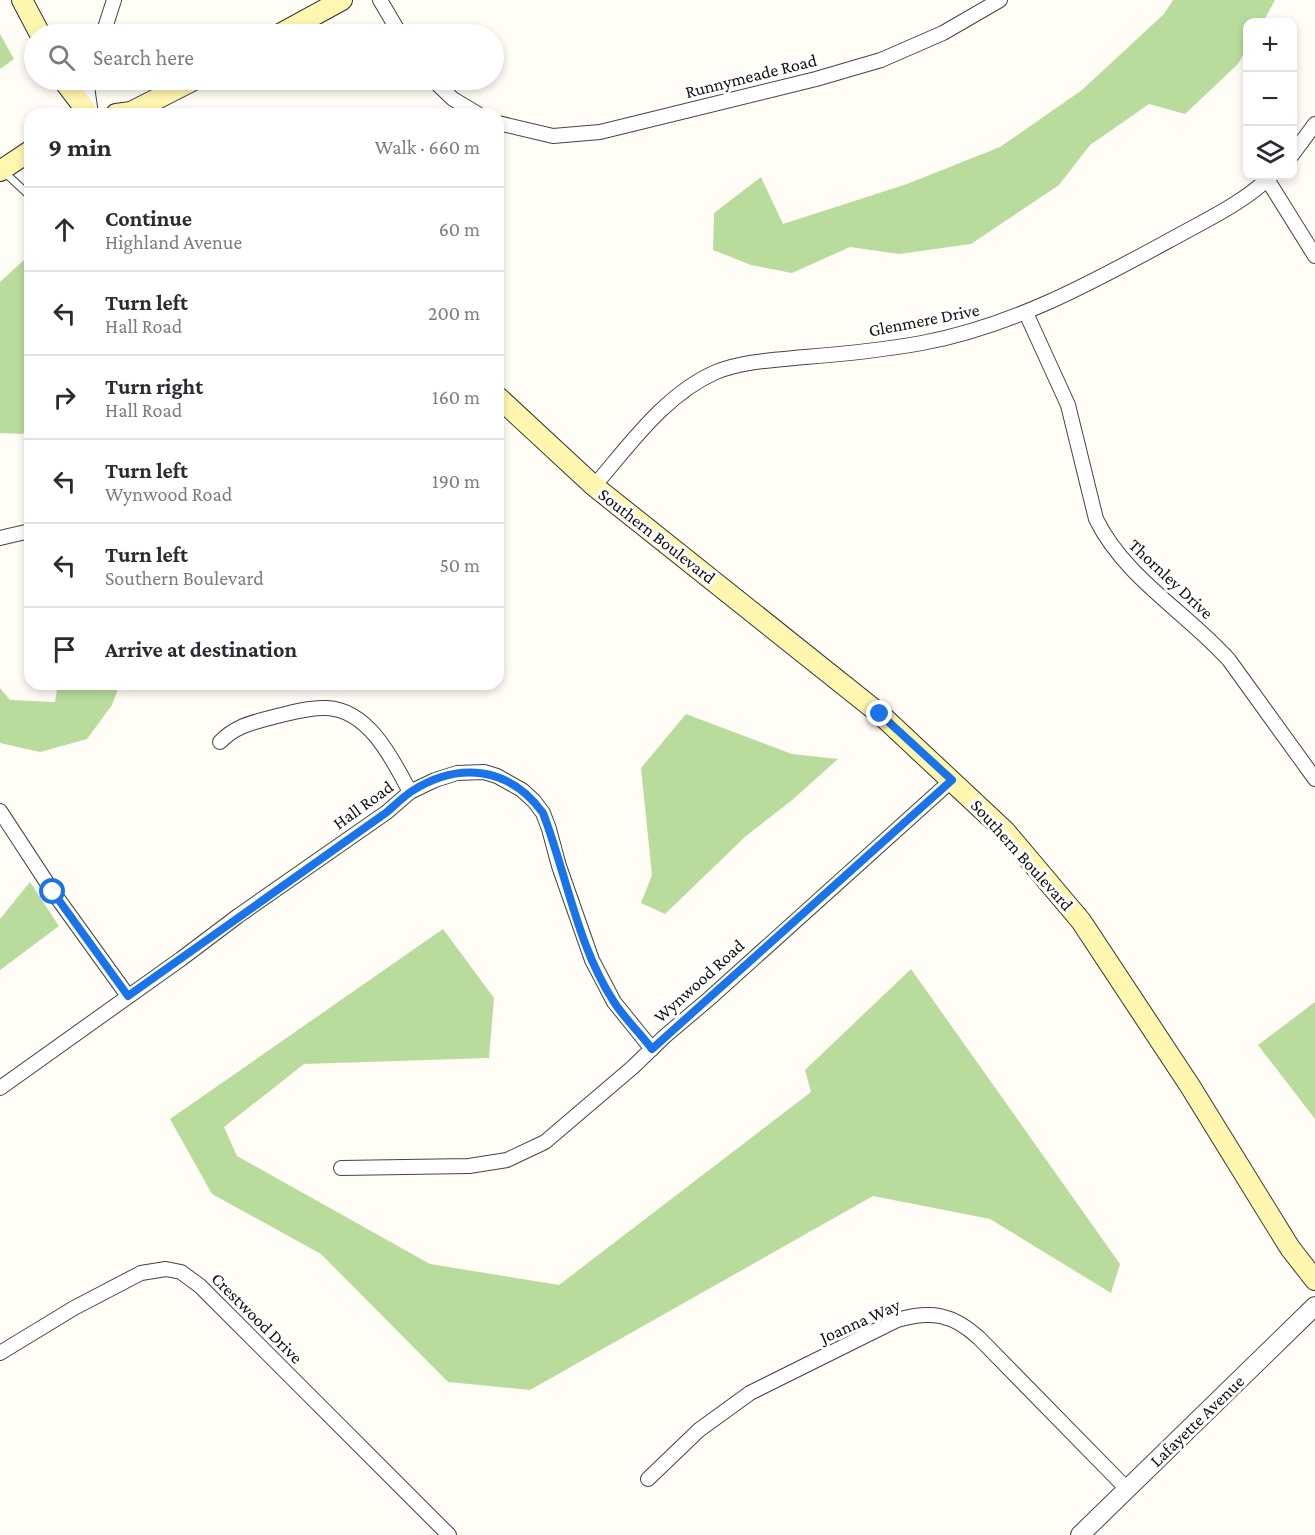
<!DOCTYPE html>
<html lang="en">
<head>
<meta charset="utf-8">
<style>
  :root { --surface:#fff; --page:#f7f7f7; --text:#2b2b33; --muted:#7c7c81; --line:#e1e1e2 }
  body { margin:0; font-family:"Crimson Pro",serif; background:var(--page); color:var(--text) }
  .controls { position:absolute; right:18px; top:18px; display:grid; overflow:hidden; border-radius:12px; box-shadow:0 3px 9px #0003 }
  .controls button { width:54px; height:54px; display:grid; place-items:center; padding:0; border:0; border-bottom:2px solid var(--line); background:var(--surface); color:var(--text); font:30px sans-serif }
  .stop { position:absolute; width:18px; height:18px; margin:-14px; border:4px solid #1a73e8; border-radius:50%; background:#fff }
  .stop.end { background:#1a73e8; border-color:#fff; box-shadow:0 2px 6px #0008 }
  .list { margin:0; padding:0; list-style:none }
  h2 { display:flex; justify-content:space-between; align-items:center; height:78px; margin:0; padding:0 24px; font-size:26px }
  h2 small { font-size:20px; font-weight:400; color:var(--muted) }
  .list li { display:grid; grid-template-columns:39px 1fr auto; gap:18px; align-items:center; box-sizing:border-box; height:84px; padding:0 24px; border-top:2px solid var(--line) }
  .list b { display:block; font-size:22px; white-space:nowrap }
  .list p { margin:0; font-size:20px; white-space:nowrap; color:var(--muted) }
  .list em { font-size:20px; font-style:normal; color:var(--muted) }
  .icon { flex:none; width:33px; height:33px; fill:none; stroke:currentColor; stroke-width:2; stroke-linecap:round; stroke-linejoin:round }
  .map { position:relative; flex:none; width:1315px; height:1535px; overflow:hidden }
  .search { position:absolute; background:var(--surface); box-shadow:0 3px 9px #0003; left:24px; top:24px; width:480px; height:66px; display:flex; align-items:center; gap:15px; box-sizing:border-box; padding:0 21px; border-radius:33px; color:var(--muted); font-size:22px }
  .panel { position:absolute; background:var(--surface); box-shadow:0 3px 9px #0003; left:24px; top:108px; width:480px; height:582px; border-radius:18px }
  .map>svg:first-child { display:block }
  .forest { fill:#b9dc9c }
  .lines { fill:none; stroke-linecap:round; stroke-linejoin:round }
  .service-casing { stroke:#444; stroke-width:9 }
  .minor-casing { stroke:#444; stroke-width:16 }
  .tertiary-casing { stroke:#444; stroke-width:20 }
  .secondary-casing { stroke:#333; stroke-width:22 }
  .service { stroke:#fff; stroke-width:7 }
  .minor { stroke:#fff; stroke-width:14 }
  .tertiary { stroke:#fff; stroke-width:18 }
  .secondary { stroke:#fff6b0; stroke-width:20 }
  .route { stroke:#1a73e8; stroke-width:8 }
  .labels { text-anchor:middle; dominant-baseline:central; stroke-width:6; stroke-linejoin:round; paint-order:stroke }
  .street-label { font-size:18px; fill:#111; stroke:#fff }
</style>
</head>
<body>
<div class="map">
<svg width="1315" height="1535" viewBox="0 0 1315 1535">
  <rect width="100%" height="100%" fill="#fffdf5"/>
  <g class="forest">
    <path d="M 1173,0 L 1275,0 L 1263,22 L 1248,22 L 1247,48 L 1238,64 L 1185,114 L 1149,104 L 1090,145 L 1059,185 L 971,244 L 899,254 L 850,247 L 792,273 L 751,265 L 713,250 L 714,213 L 761,177 L 783,224 L 907,184 L 1000,147 L 1082,90 L 1164,14 Z"/>
    <path d="M 0,34 L 14,59 L 0,69 Z"/>
    <path d="M 24,260 L 30,261 L 30,429 L 22,434 L 0,433 L 0,282 Z"/>
    <path d="M 58,684 L 120,684 L 112,705 L 87,739 L 40,752 L 0,743 L 0,688 L 10,700 L 55,702 Z"/>
    <path d="M 686,714 L 792,754 L 838,759 L 791,801 L 746,836 L 665,914 L 641,903 L 652,875 L 641,768 Z"/>
    <path d="M 30,882 L 59,926 L 0,970 L 0,919 Z"/>
    <path d="M 443,929 L 494,998 L 489,1058 L 304,1064 L 224,1127 L 237,1156 L 430,1264 L 559,1285 L 811,1092 L 805,1070 L 911,969 L 1120,1264 L 1111,1293 L 990,1219 L 873,1196 L 530,1390 L 448,1382 L 321,1254 L 212,1194 L 170,1119 Z"/>
    <path d="M 1315,1002 L 1315,1119 L 1258,1045 Z"/>
  </g>
  <g class="lines">
    <defs>
      <path id="service" d="M 3,171 L 30,196"/>
      <g id="minor">
        <path d="M 380,0 L 400,34"/>
        <path d="M 103,34 L 114,0"/>
        <path d="M 86,80 L 91,114"/>
        <path d="M 433,80 L 453,99 L 478,114"/>
        <path d="M 498,123 L 553,136 L 600,132 L 816,79 L 881,60 L 943,33 L 1000,0"/>
        <path d="M 1292,155 L 1315,124"/>
        <path d="M 1267,179 L 1315,256"/>
        <path d="M 1026,313 L 1068,405 L 1096,519 C 1125,578 1186,612 1229,660 L 1315,779"/>
        <path d="M 594,486 C 629,446 665,394 716,372 C 743,361 775,360 805,357 C 844,354 883,350 922,343 C 1013,326 1091,283 1172,239 C 1206,220 1243,203 1271,176"/>
        <path d="M 0,538 L 30,531"/>
        <path d="M 220,742 C 236,725 255,722 277,716 C 294,712 310,707 327,708 C 369,710 393,760 410,792"/>
        <path d="M 0,811 L 53,892 L 128,996"/>
        <path d="M 0,1088 L 181,959 L 238,916 L 387,812 L 410,792 L 435,780 L 457,773 L 484,772 L 497,776 L 522,790 L 534,801 L 543,813 L 549,829 L 559,866 L 592,960 L 614,1002 L 652,1049"/>
        <path d="M 341,1168 L 469,1166 L 507,1160 L 545,1142 L 633,1067 L 664,1037 L 710,998 L 952,780"/>
        <path d="M 0,1353 L 74,1308 L 141,1273 L 166,1269 L 181,1272 L 200,1286 L 449,1535"/>
        <path d="M 648,1479 L 699,1430 L 750,1393 L 897,1320 C 931,1310 953,1314 979,1338 L 1127,1489"/>
      </g>
      <path id="tertiary" d="M 1080,1535 L 1315,1306"/>
      <g id="secondary">
        <path d="M 22,0 L 40,34"/>
        <path d="M 280,34 L 342,0"/>
        <path d="M 63,80 L 89,114"/>
        <path d="M 116,114 L 131,112 L 194,80"/>
        <path d="M 0,171 L 30,151"/>
        <path d="M 498,397 L 594,486 L 880,714 L 1005,831 L 1081,921 L 1190,1086 L 1290,1248 L 1315,1280"/>
      </g>
    </defs>
    <use href="#service" class="service-casing"/>
    <use href="#minor" class="minor-casing"/>
    <use href="#tertiary" class="tertiary-casing"/>
    <use href="#secondary" class="secondary-casing"/>
    <use href="#service" class="service"/>
    <use href="#minor" class="minor"/>
    <use href="#tertiary" class="tertiary"/>
    <use href="#secondary" class="secondary"/>
  </g>
  <g class="lines">
    <path class="route" d="M 53,892 L 128,996 L 387,812 C 395,805 403,797 412,791 C 459,761 510,767 543,813 C 567,876 577,945 614,1002 C 625,1019 640,1033 652,1049 L 952,780 L 880,714"/>
  </g>
  <g class="labels">
    <g class="street-label">
      <text transform="translate(751 76) rotate(-14)">Runnymeade Road</text>
      <text transform="translate(924 320) rotate(-11)">Glenmere Drive</text>
      <text transform="translate(657 536) rotate(38)">Southern Boulevard</text>
      <text transform="translate(1171 579) rotate(43)">Thornley Drive</text>
      <text transform="translate(363 805) rotate(-36)">Hall Road</text>
      <text transform="translate(1022 855) rotate(48)">Southern Boulevard</text>
      <text transform="translate(699 981) rotate(-42)">Wynwood Road</text>
      <text transform="translate(257 1318) rotate(45)">Crestwood Drive</text>
      <text transform="translate(860 1321) rotate(-24)">Joanna Way</text>
      <text transform="translate(1197 1421) rotate(-44)">Lafayette Avenue</text>
    </g>
  </g>
</svg>
<div class="controls">
<button>+</button>
<button>−</button>
<button><svg class="icon" aria-label="layers" viewBox="0 0 24 24"><path d="M12 4l9 5-9 5-9-5zM3 14l9 5 9-5"/></svg></button>
</div>
<div class="stop" style="left:53px;top:892px"></div>
<div class="stop end" style="left:880px;top:714px"></div>
<div class="search"><svg class="icon" aria-label="search" viewBox="0 0 24 24"><circle cx="10" cy="10" r="6"/><path d="M15 15l6 6"/></svg>Search here</div>
<section class="panel">
<h2>9 min<small>Walk · 660 m</small></h2>
<ul class="list">
<li><svg class="icon" aria-label="ahead" viewBox="0 0 24 24"><path d="M12 20V5M6 11l6-6 6 6"/></svg><div><b>Continue</b><p>Highland Avenue</p></div><em>60 m</em></li>
<li><svg class="icon" aria-label="left" viewBox="0 0 24 24"><path d="M17 20v-9H6M10 6l-5 5 5 5"/></svg><div><b>Turn left</b><p>Hall Road</p></div><em>200 m</em></li>
<li><svg class="icon" aria-label="right" viewBox="0 0 24 24"><path d="M7 20v-9h11M14 6l5 5-5 5"/></svg><div><b>Turn right</b><p>Hall Road</p></div><em>160 m</em></li>
<li><svg class="icon" aria-label="left" viewBox="0 0 24 24"><path d="M17 20v-9H6M10 6l-5 5 5 5"/></svg><div><b>Turn left</b><p>Wynwood Road</p></div><em>190 m</em></li>
<li><svg class="icon" aria-label="left" viewBox="0 0 24 24"><path d="M17 20v-9H6M10 6l-5 5 5 5"/></svg><div><b>Turn left</b><p>Southern Boulevard</p></div><em>50 m</em></li>
<li><svg class="icon" aria-label="arrive" viewBox="0 0 24 24"><path d="M6 21V4h12l-3 4 3 4H6"/></svg><div><b>Arrive at destination</b></div></li>
</ul>
</section>
</div>
</body>
</html>
